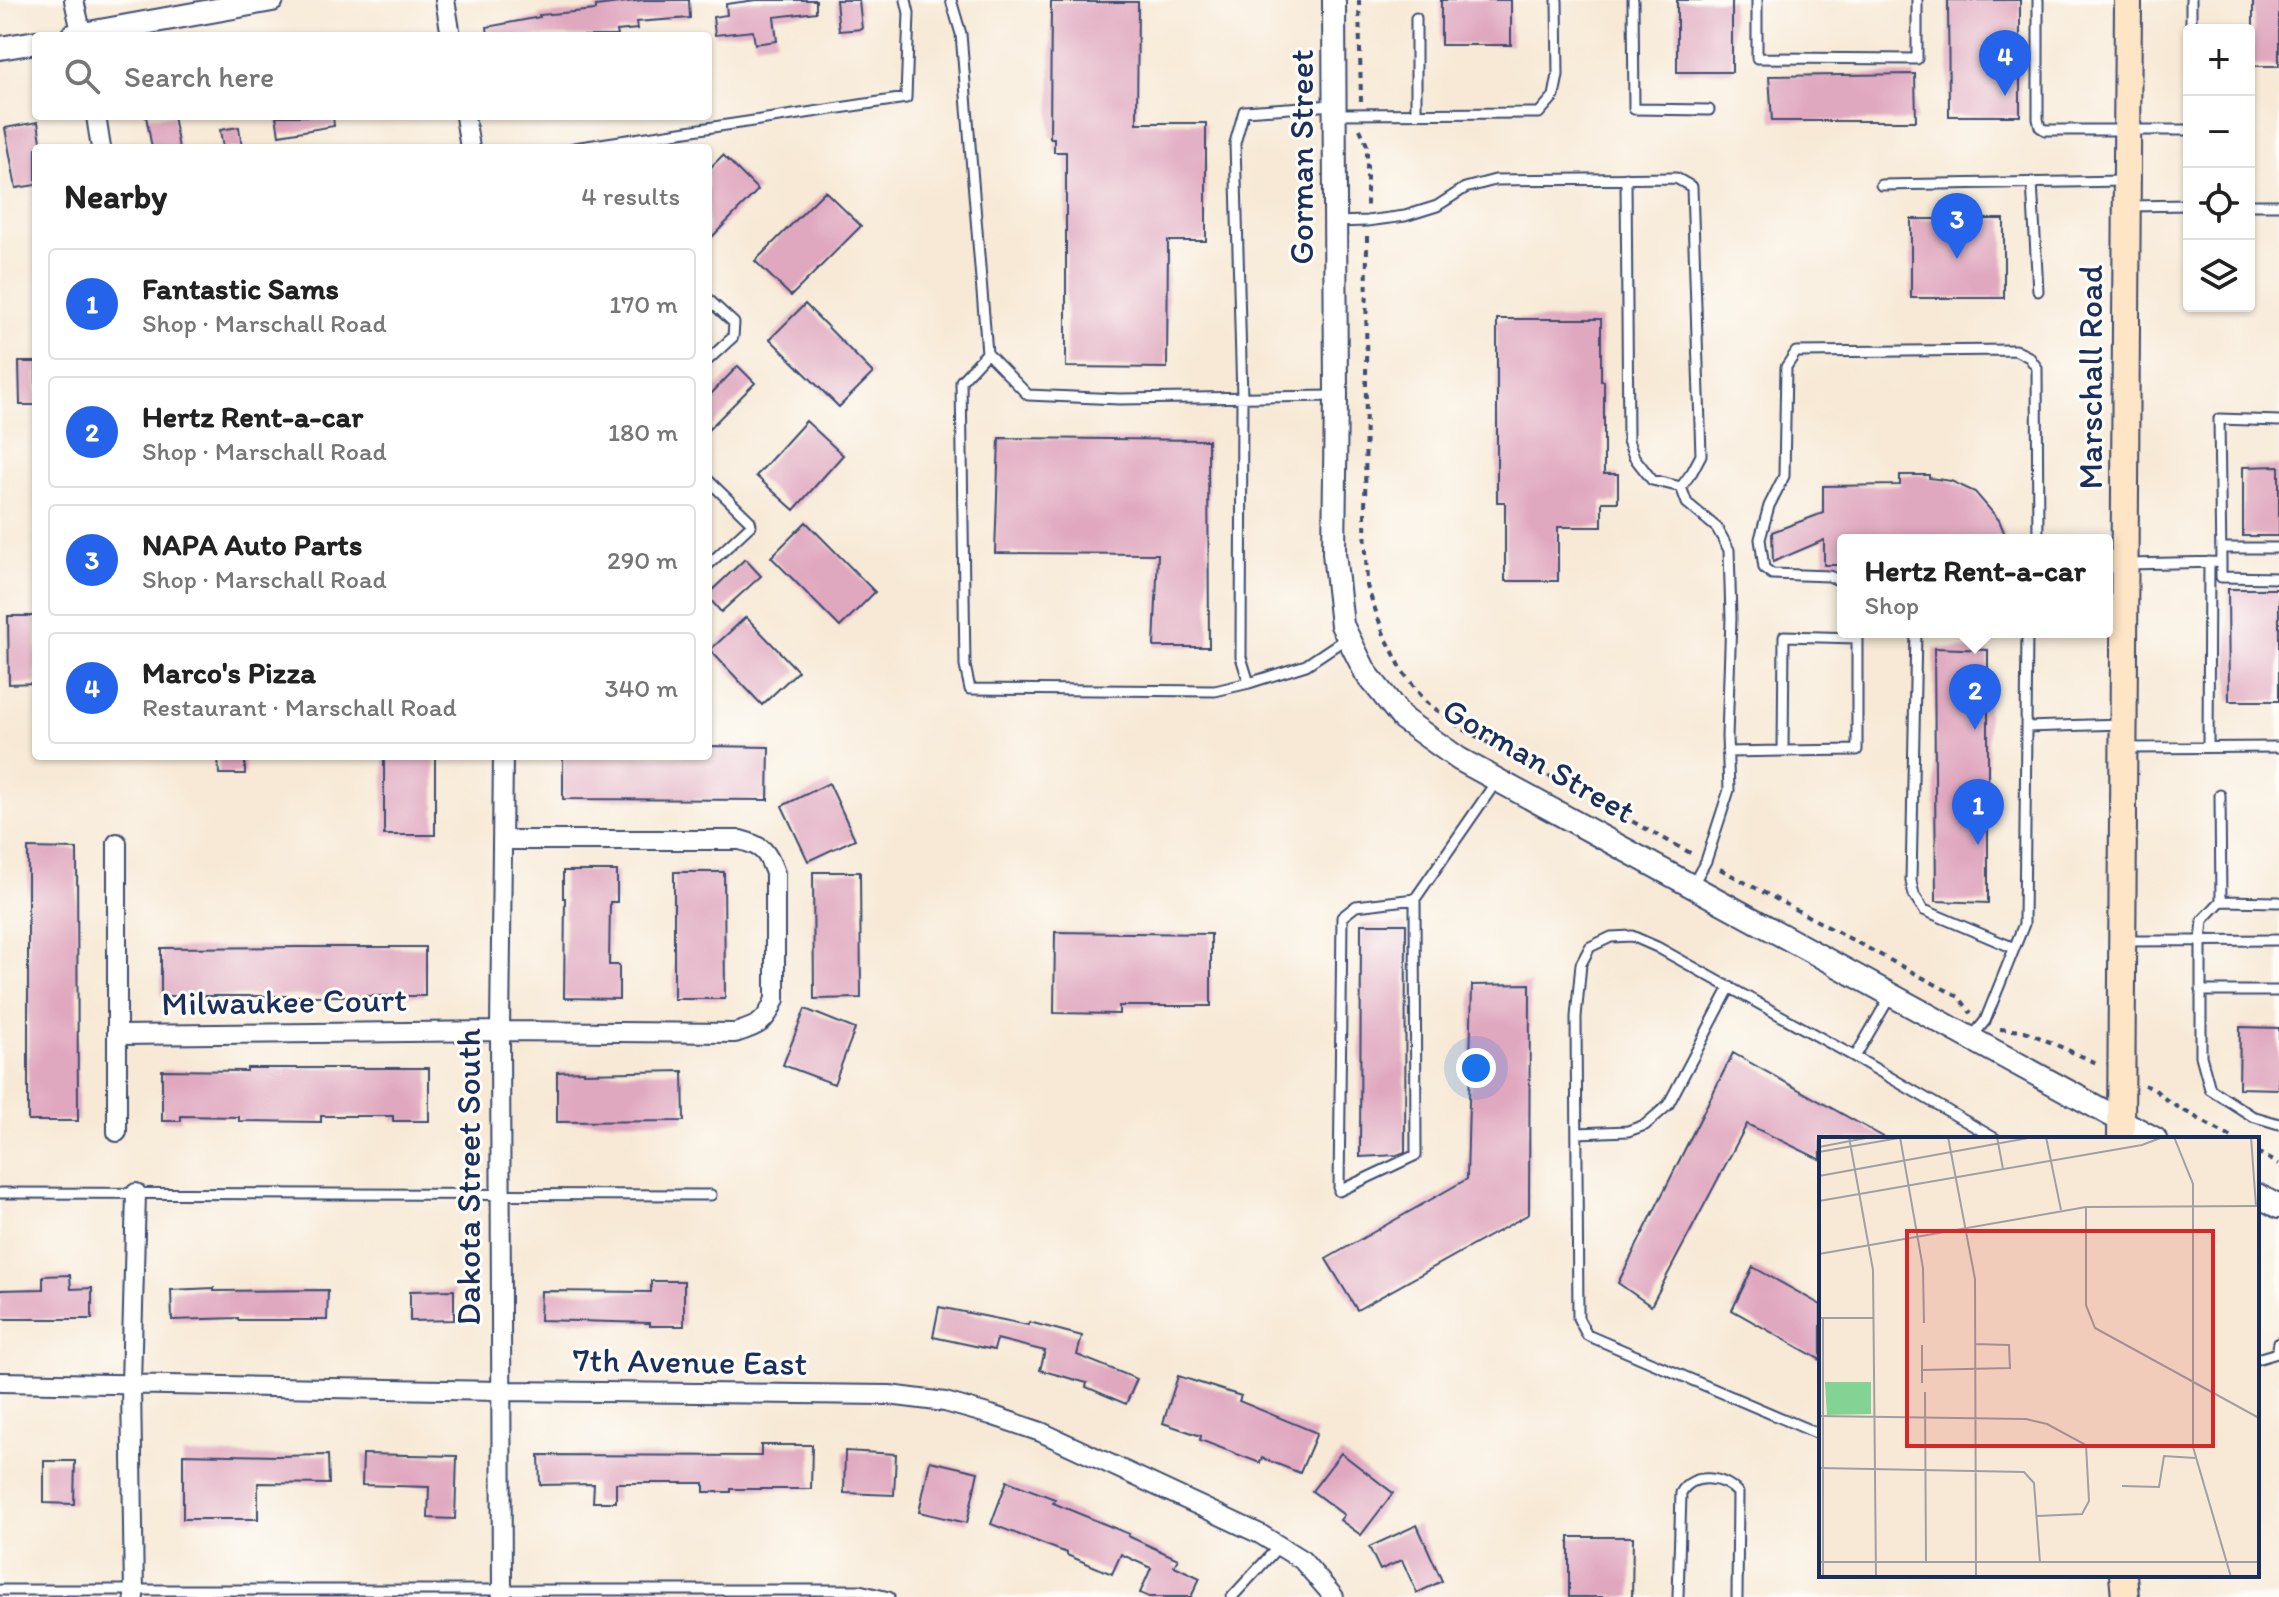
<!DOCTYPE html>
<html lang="en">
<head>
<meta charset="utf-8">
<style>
	body { margin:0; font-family:Itim,sans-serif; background:#f6f6f6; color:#222 }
	.controls { position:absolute; right:24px; top:24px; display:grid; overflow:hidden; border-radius:8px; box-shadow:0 2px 6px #0004 }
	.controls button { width:72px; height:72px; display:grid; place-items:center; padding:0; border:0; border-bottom:2px solid #e0e0e0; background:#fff; color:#222; font:40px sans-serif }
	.you { position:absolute; left:1476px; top:1068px; width:28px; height:28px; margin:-20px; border:6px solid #fff; border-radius:50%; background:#1a73e8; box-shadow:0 0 0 12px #1a73e833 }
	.badge { display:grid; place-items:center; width:52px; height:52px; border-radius:50%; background:#2563eb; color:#fff; font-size:26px; font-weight:700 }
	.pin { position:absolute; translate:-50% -66px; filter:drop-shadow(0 2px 4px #0008) }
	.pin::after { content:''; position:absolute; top:42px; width:28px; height:24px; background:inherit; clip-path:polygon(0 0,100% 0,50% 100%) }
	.popup { position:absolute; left:1837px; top:534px; width:276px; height:104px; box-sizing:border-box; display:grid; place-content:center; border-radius:8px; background:#fff; filter:drop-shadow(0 2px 6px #0005); font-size:26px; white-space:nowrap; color:#767676 }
	.popup b { font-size:30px; color:#222 }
	.popup::after { content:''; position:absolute; left:50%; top:100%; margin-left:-16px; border:16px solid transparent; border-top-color:#fff }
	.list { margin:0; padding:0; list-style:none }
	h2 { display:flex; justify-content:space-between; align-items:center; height:104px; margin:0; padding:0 32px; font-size:34px }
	h2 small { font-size:26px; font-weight:400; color:#767676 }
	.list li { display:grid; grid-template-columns:52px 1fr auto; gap:24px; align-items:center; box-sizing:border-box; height:112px; margin:0 16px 16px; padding:0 16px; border:2px solid #e0e0e0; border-radius:8px }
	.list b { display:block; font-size:30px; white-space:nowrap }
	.list p { margin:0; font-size:26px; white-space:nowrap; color:#767676 }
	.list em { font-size:26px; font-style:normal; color:#767676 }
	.icon { flex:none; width:44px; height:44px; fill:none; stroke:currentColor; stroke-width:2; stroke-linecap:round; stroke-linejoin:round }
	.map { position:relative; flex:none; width:2279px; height:1597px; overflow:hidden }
	.search { position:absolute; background:#fff; box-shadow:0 2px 6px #0004; left:32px; top:32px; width:680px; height:88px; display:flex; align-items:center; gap:20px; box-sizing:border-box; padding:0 28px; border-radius:8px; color:#767676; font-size:30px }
	.panel { position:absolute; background:#fff; box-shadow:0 2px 6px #0004; left:32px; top:144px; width:680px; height:616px; border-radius:8px }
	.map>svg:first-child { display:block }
</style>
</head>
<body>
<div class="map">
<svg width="2279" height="1597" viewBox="0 0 2279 1597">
	<rect width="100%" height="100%" fill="#fdfcf7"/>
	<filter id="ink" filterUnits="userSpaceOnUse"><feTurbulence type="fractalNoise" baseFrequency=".0125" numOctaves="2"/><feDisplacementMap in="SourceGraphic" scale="16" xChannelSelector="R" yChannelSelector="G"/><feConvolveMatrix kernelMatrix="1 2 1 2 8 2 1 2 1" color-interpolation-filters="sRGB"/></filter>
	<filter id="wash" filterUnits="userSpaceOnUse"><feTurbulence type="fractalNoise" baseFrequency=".006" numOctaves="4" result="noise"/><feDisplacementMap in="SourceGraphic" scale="32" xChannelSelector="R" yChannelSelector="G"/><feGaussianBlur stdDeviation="1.8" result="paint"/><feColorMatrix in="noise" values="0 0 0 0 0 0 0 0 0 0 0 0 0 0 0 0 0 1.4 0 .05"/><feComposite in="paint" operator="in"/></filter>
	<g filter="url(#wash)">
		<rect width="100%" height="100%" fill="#f7e9d5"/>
		<g id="blocks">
			<path fill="#e0a8bf" d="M643,0H689L690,18L636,22L637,29L617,31L618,36H488L487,27L540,17L539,15L596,10V6Z
				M756,0H816V12L774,17L777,41L755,44L753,31L715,35L713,17L727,15L726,4Z
				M836,0H859L862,29L839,31Z
				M1441,0H1511V45H1441Z
				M1677,0H1732V72H1677Z
				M1948,0H2020V116H1949Z
				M2253,0H2279V66H2253Z
				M1051,2H1138L1137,123H1206V241H1168L1167,368L1066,367V152H1054V138H1050Z
				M1915,74L1916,121H1772L1769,76Z
				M146,116H173L179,148H152Z
				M276,116H333L334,126L279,135Z
				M38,122L42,148H36V185L16,188L5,128Z
				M239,127L242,148H223L220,130Z
				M723,155L758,190L708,241V170Z
				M825,191L861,226L791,296L755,261Z
				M1911,219H2004V298H1911Z
				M805,304L873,373L839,407L770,339Z
				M1497,319H1601V381H1604V474H1618V502H1602V527H1558V581H1505V502H1497Z
				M19,362H36V405H20Z
				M738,366L755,383L708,430V397Z
				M806,421L843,455L794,510L756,476Z
				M999,438L1208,440L1209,647H1154L1158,554L995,553Z
				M2279,466V536H2243V467Z
				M1900,475H1929V478L1951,481L1975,492L1999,520L2006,537H1989V540H1843V565H1824V540L1773,562L1772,532L1823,513V486L1900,485Z
				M806,522L875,592L840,627L771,557Z
				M745,559L761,576L721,612L708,597V594Z
				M2228,589H2279V701H2229Z
				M8,616H36V683L9,684Z
				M746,617L798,671L762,705L710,650Z
				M1934,648L1988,650V903L1936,901Z
				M708,746L769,747L768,800L563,799V756H708Z
				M218,756H245V774H219Z
				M384,756H435V835H384Z
				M829,783L855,839L808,861L782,806Z
				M28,848L77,849L78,1121H28Z
				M563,871H617V902H610L609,965H619V999L564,998L565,898H563Z
				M674,872H724L725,999H674Z
				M813,872H860L861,998L814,999Z
				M1361,924H1406L1405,1152L1397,1155L1360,1157Z
				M1055,932L1211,934V1006H1119V1014L1054,1013Z
				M298,947H425V996H161V948Z
				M1530,984L1529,1214L1357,1310L1326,1259L1467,1179L1472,985Z
				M805,1009L855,1029L834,1084L783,1065Z
				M2240,1027L2279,1028V1089L2239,1088Z
				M1733,1053L1887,1139H1821V1160L1747,1124L1651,1306L1618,1283Z
				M247,1068H429V1121H393V1116H321V1122L239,1121V1117L181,1116V1121H162V1070L247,1071Z
				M584,1071V1073L683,1071L684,1121L557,1122V1072Z
				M1753,1267L1821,1305V1360L1732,1310Z
				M70,1275L71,1289L92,1288V1319H0V1290L43,1289V1276Z
				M651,1281H684V1326H650V1323L540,1320L541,1291L651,1292Z
				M214,1288V1291L328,1290L327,1320H238V1318L172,1320L171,1290Z
				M454,1290V1320L410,1321V1291Z
				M939,1307L1028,1325L1029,1322L1082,1336L1077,1355L1137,1379L1126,1404L1086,1387L1087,1383L1040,1370L1045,1351L997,1339L994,1350L933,1337Z
				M1178,1376L1241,1396L1239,1401L1317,1433L1300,1473L1262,1458L1260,1463L1200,1440L1201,1436L1163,1423Z
				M761,1445H812L811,1489H731V1492H704V1483H616V1502H593L594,1484L540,1485L539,1455L761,1456Z
				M845,1451L896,1454L894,1495L844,1493Z
				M1341,1453L1393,1493L1361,1535L1340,1520L1344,1515L1312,1491Z
				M183,1454L277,1456L328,1455L329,1484L258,1483V1519H183Z
				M363,1454L457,1456L455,1519L428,1518L429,1487L362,1485Z
				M44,1461H75L74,1504L44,1503Z
				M930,1461L978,1472L967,1523L919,1512Z
				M1007,1481L1055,1499L1053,1503L1129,1534L1128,1536L1178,1559L1174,1566L1200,1578L1191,1597H1149L1140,1593L1151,1568L1121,1554L1112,1574L1067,1555V1553L991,1524Z
				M1417,1525L1442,1581L1417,1593L1402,1560L1380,1570L1369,1547Z
				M1569,1537H1633L1632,1597H1569Z"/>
		</g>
	</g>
	<g filter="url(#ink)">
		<use href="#blocks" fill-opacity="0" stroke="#3c4b70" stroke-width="2"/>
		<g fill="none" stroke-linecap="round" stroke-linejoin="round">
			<g stroke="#3c4b70" stroke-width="13">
				<path id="service" d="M951,0L961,34L987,353L1028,395L1119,399L1334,396
					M1633,0L1634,109L1709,110
					M1757,0V58L1917,59V0
					M2038,0V119L2040,127L2045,130H2189
					M2191,0V30
					M1334,105L1244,111L1235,143L1242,397L1241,657L1249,683L1306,665L1348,637
					M1416,113V18
					M1334,114L1539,113L1554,96L1558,75L1557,0
					M574,148L906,98L909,13L906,0
					M1626,178L1628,441L1634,457L1652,480L1681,487
					M2032,182L2038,291
					M1881,185L2124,181
					M2249,205H2279
					M2130,206L2189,205
					M1335,222L1367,221L1405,216L1437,206L1465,188L1495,180L1676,178L1692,187L1701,455L1692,472L1681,487L1687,503L1717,528L1729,550L1731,618L1727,737L1729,790L1706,861L1693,884
					M708,299L734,323L733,337L708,360
					M987,353L961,381L965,666L970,689L1215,691L1249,683
					M708,480L750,521L751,525L708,565
					M2221,548H2279
					M2221,562V577L2279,578
					M2127,564L2221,562L2219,419L2279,421
					M1843,582L1829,576L1772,574L1764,568L1760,539L1769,506L1784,476L1786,367L1796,352L2015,350L2029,357L2037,368L2038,540
					M1916,632L1911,881L1914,895L1924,910L2014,948
					M2026,727L2122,724
					M2208,747L2209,562
					M2127,748L2279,747
					M1727,752L1783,751L1784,636L1857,638V750L1783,751
					M2220,795L2221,901L2279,902
					M1415,899L1416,1155L1339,1191L1342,917L1356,906L1415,899L1498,779
					M2221,901L2203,920L2201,941V1056L2210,1089L2252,1116L2279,1124
					M2125,941L2279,940
					M2201,991H2279
					M1971,1038L1985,1021L2024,924L2027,632
					M1855,1057L1891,995
					M1577,1133L1628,1131L1645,1125L1668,1105L1730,987
					M0,1193L711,1195
					M2257,1359L2277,1353L2279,1343
					M1821,1435L1587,1335L1578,1318L1576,1017L1581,964L1590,947L1611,937L1632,936L1657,947L1855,1057L1996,1139
					M0,1590H860L889,1597
					M1232,1597L1279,1546
					M1678,1597L1681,1493C1692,1472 1724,1476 1738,1493L1737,1597"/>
			</g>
			<g stroke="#3c4b70" stroke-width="22">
				<path id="minor" d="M74,0L82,36
					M445,0L451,36
					M96,116L101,148
					M465,116L470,148
					M117,843V1132
					M117,1035L500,1031L735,1033C758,1026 766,1023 775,999V873C767,851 763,846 740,840H503
					M0,1382L500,1391L889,1395L945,1402L991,1415L1041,1432L1260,1534L1302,1560L1334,1597
					M134,1597L131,1384L136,1193
					M502,1597L500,1031L503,756"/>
			</g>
			<g stroke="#3c4b70" stroke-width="26">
				<path id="tertiary" d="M1334,0L1336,396L1334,553L1342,625L1366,673L1403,719L1459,759L2155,1139
					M72,36L272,0
					M0,48L36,42
					M2257,1195L2279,1207"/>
			</g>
			<g stroke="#3c4b70" stroke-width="30">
				<path id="secondary" d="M2121,1139L2128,0
					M2123,1575L2125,1597"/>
			</g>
			<path stroke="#3c4b70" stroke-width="4" stroke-dasharray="6 6" stroke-linecap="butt" d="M1359,0L1361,101
				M1360,129L1367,145V207
				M1367,236L1365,520L1367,586L1383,632L1403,672L1426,702L1461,728L1694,855
				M1720,869L1959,997L1971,1013
				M2000,1029L2025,1031L2099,1064
				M2144,1085L2154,1089L2169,1102L2234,1139
				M2257,1152L2279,1164"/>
			<use href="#service" stroke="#fff" stroke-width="9"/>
			<use href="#minor" stroke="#fff" stroke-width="18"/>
			<use href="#tertiary" stroke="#fff" stroke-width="22"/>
			<use href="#secondary" stroke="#fde5c5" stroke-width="26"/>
		</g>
	</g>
	<g text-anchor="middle" stroke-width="6" stroke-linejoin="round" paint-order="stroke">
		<g font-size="34" fill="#1b2f5e" stroke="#fdfcf7">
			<text transform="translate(1301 157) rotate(-90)" y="12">Gorman Street</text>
			<text transform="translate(2090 377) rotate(-90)" y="12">Marschall Road</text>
			<text transform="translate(1539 760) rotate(30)" y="12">Gorman Street</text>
			<text transform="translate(284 1001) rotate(-1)" y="12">Milwaukee Court</text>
			<text transform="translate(468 1177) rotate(-90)" y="12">Dakota Street South</text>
			<text transform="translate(690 1361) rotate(1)" y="12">7th Avenue East</text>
		</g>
	</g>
	<g transform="translate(1819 1137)">
		<rect width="440" height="440" fill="#f7e9d5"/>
		<path d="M6,245H52V277L8,278Z" fill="#83d394"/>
		<path fill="none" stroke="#9f9fa5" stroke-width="2" d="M30,0L54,133L57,440M81,0L104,131L105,186M129,0L156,142L157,440M178,0L184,32M227,0L242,73M355,0L374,47V310L412,440M432,0L437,69M0,10L52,0M0,15L80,1M0,39L215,0M0,64L323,8L344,0M267,70V168L276,191L440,281M0,117L267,70L440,69M0,181H55M4,181V440M103,208V246M103,233L191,231L190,208L156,207M106,255L107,424M0,279L207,282L228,287L267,308L270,364L263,377L218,379M0,331L205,335L215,346L221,426M303,349L340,350L345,319L376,321M0,425H440"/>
		<path fill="#d62828" fill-opacity="0.15" stroke="#d62828" stroke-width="4" d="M88,94H394V309H88Z"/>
		<rect width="440" height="440" fill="none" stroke="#1b2f5e" stroke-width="4"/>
	</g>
</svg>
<div class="controls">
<button>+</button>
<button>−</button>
<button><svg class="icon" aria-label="locate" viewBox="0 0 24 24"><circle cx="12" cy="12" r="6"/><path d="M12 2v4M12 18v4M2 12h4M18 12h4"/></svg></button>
<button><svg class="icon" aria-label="layers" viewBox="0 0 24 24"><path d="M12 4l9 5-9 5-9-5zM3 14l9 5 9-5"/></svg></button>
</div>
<div class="you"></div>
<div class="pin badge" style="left:1978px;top:845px">1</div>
<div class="pin badge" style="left:1975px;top:730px">2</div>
<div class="popup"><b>Hertz Rent-a-car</b>Shop</div>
<div class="pin badge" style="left:1957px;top:259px">3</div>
<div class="pin badge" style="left:2005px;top:96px">4</div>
<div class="search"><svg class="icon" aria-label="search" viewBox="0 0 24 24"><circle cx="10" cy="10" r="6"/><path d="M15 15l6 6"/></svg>Search here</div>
<section class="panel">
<h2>Nearby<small>4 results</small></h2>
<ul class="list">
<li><span class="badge">1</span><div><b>Fantastic Sams</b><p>Shop · Marschall Road</p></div><em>170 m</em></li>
<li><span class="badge">2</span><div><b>Hertz Rent-a-car</b><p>Shop · Marschall Road</p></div><em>180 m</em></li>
<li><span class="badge">3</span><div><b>NAPA Auto Parts</b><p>Shop · Marschall Road</p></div><em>290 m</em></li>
<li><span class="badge">4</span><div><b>Marco's Pizza</b><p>Restaurant · Marschall Road</p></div><em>340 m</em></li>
</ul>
</section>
</div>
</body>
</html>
